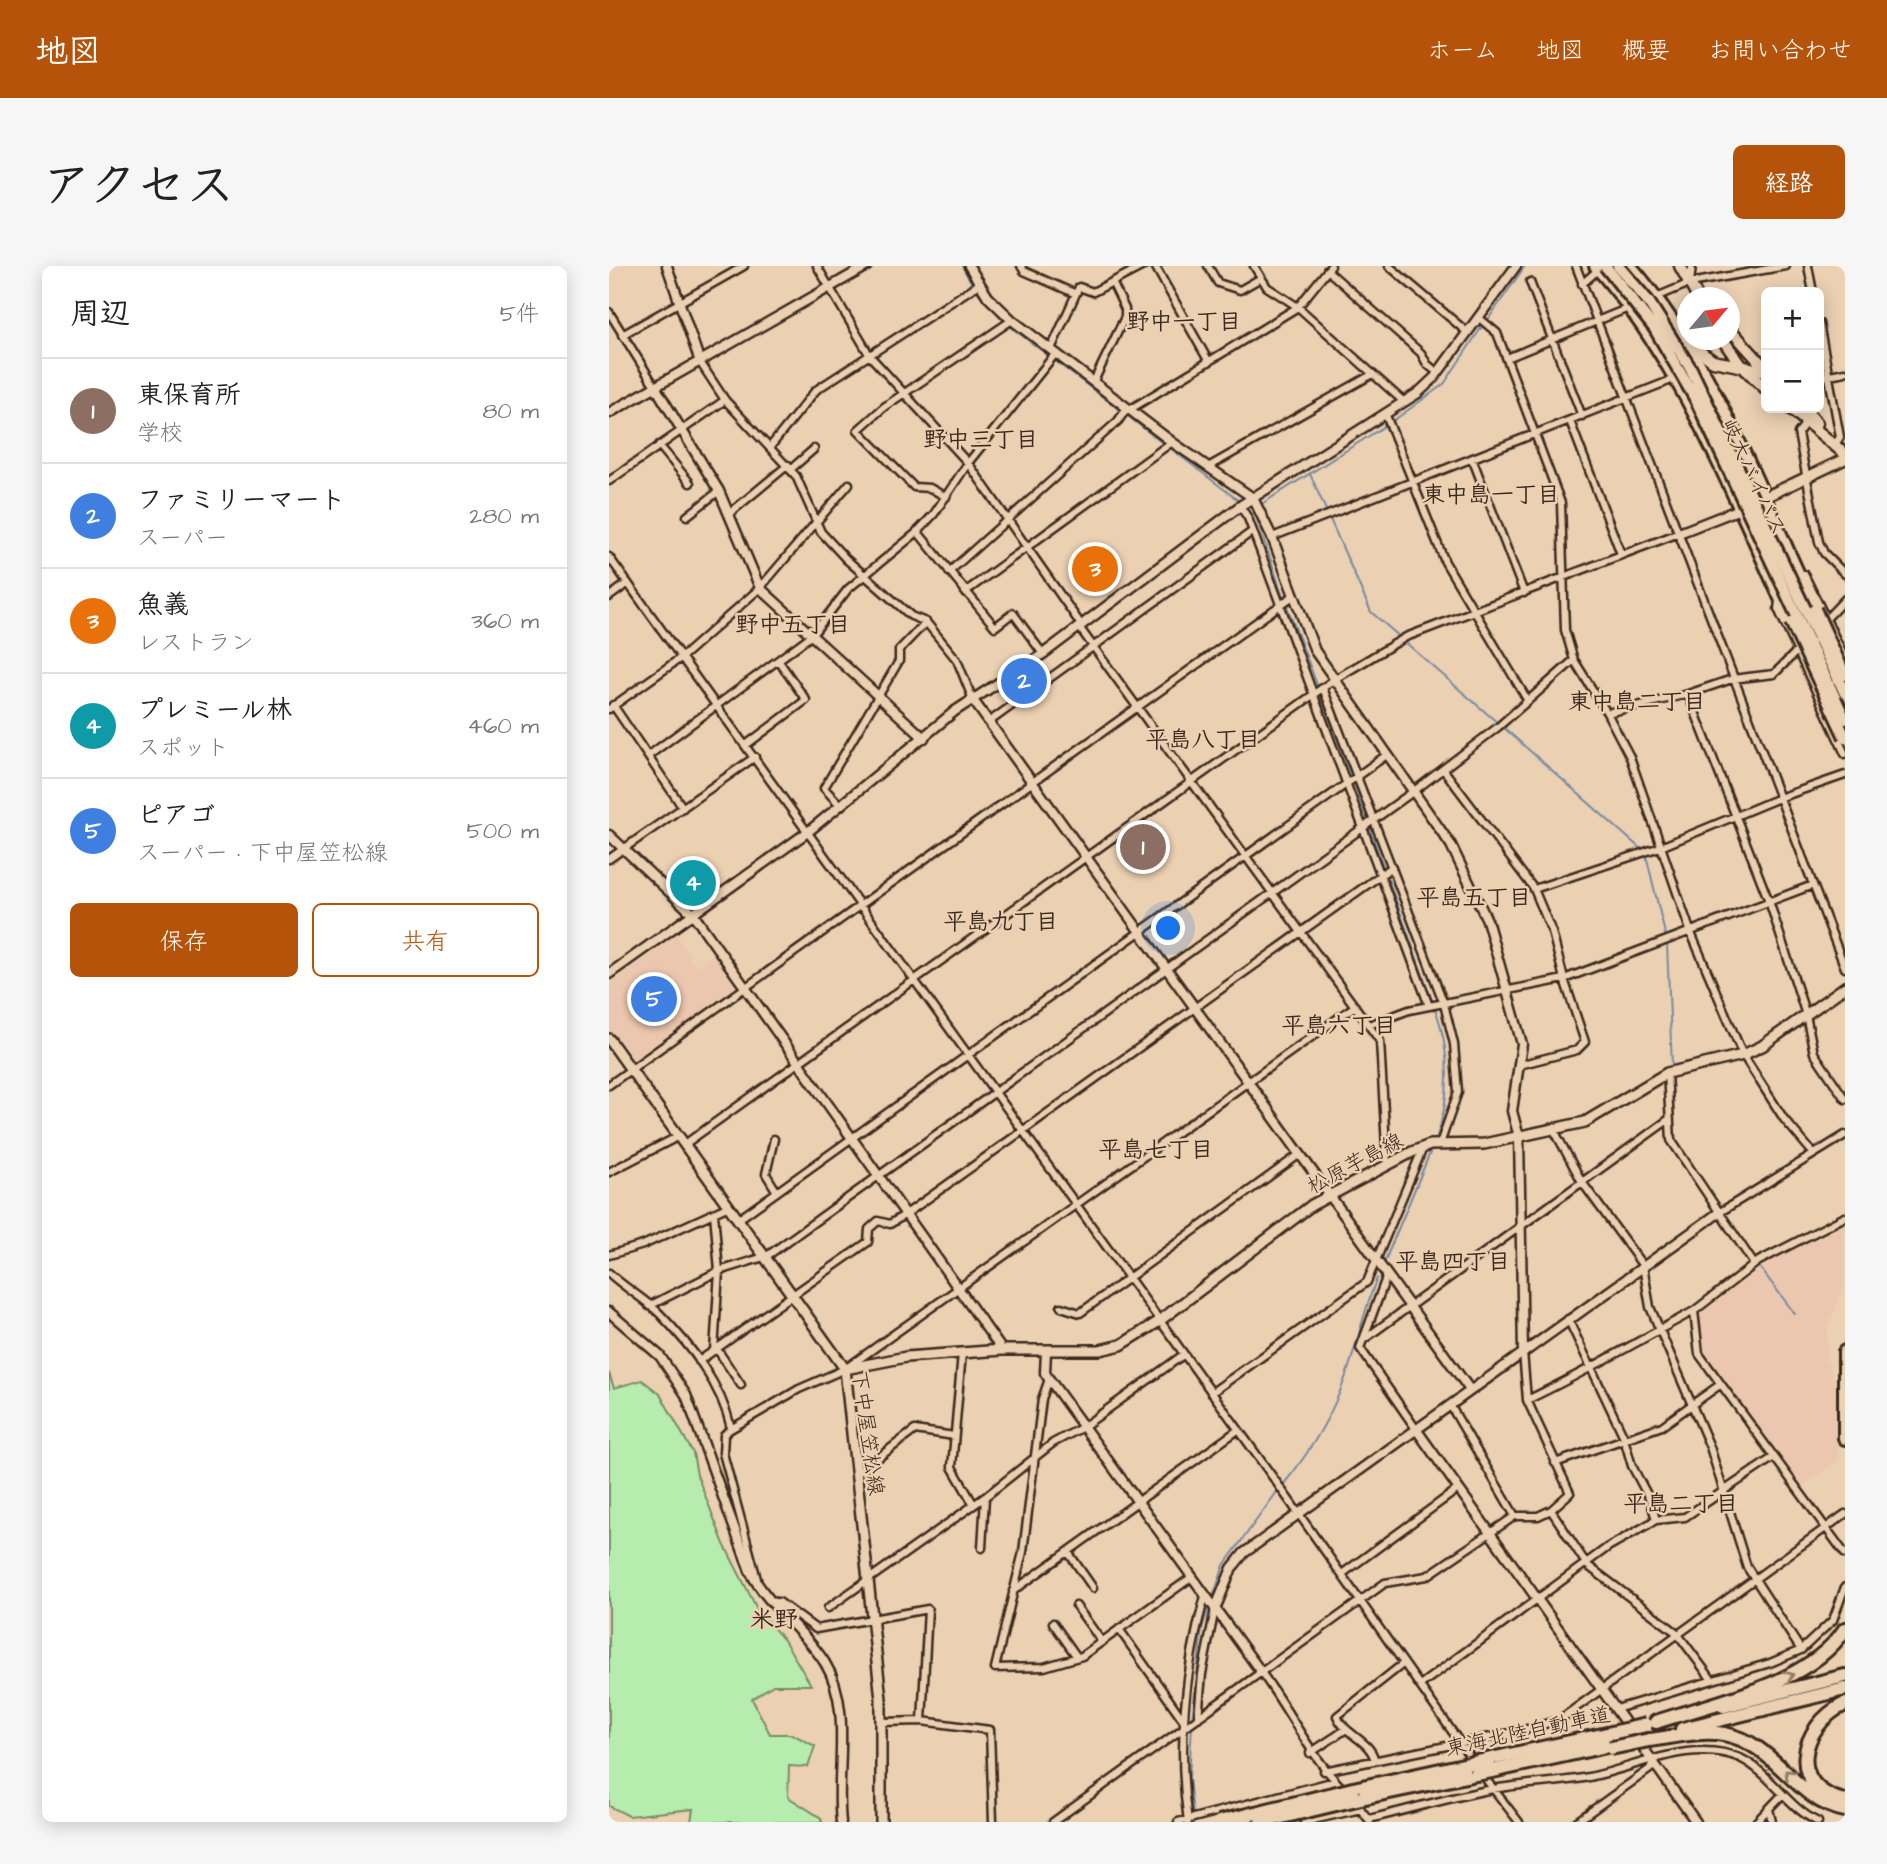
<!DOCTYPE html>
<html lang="ja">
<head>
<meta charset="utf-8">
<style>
	body { margin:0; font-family:"Architects Daughter","Klee One",sans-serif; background:#f6f6f6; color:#222 }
	.controls { position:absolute; right:21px; top:21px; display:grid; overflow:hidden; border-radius:10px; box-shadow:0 4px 18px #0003 }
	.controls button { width:63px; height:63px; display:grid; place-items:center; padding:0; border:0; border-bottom:2px solid #e0e0e0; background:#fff; color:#222; font:35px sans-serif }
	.compass { position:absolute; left:1068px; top:21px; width:63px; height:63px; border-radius:50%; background:#fff; box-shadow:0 4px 18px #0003; rotate:61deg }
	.you { position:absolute; left:560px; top:663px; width:24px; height:24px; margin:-18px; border:5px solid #fff; border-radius:50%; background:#1a73e8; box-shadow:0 0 0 10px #1a73e833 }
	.badge { display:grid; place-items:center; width:46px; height:46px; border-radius:50%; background:#b45309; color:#fff; font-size:23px; font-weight:700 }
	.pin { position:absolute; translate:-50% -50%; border:4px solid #fff; box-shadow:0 2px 7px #0006 }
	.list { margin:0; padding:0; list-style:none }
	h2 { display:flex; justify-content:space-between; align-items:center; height:91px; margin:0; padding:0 28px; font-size:30px }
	h2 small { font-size:23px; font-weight:400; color:#767676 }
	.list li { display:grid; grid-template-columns:46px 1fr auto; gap:21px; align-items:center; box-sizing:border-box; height:105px; padding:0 28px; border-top:2px solid #e0e0e0 }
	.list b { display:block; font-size:26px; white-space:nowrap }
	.list p { margin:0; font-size:23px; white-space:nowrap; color:#767676 }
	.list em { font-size:23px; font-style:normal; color:#767676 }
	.actions { display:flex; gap:14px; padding:21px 28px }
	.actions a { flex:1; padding:16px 0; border:2px solid #b45309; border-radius:10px; text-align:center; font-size:24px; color:#b45309 }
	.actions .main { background:#b45309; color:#fff }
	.map { position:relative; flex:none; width:1236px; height:1556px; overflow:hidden; border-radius:10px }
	header { display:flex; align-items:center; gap:42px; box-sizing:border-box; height:98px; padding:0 35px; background:#b45309; color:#fff }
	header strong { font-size:33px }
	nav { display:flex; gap:38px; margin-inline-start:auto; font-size:24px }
	.intro { display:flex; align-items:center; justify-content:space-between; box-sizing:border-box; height:168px; padding:0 42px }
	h1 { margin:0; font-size:49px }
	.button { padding:18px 32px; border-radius:10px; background:#b45309; color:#fff; font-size:24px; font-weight:700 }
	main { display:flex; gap:42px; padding:0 42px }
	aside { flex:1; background:#fff; border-radius:10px; box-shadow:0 4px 18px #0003 }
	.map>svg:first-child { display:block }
</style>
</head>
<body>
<header>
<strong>地図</strong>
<nav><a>ホーム</a><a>地図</a><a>概要</a><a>お問い合わせ</a></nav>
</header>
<div class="intro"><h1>アクセス</h1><a class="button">経路</a></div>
<main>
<aside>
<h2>周辺<small>5件</small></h2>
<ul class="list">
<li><span class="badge" style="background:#8d6e63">1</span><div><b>東保育所</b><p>学校</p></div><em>80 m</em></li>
<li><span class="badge" style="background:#3f7fe0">2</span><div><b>ファミリーマート</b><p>スーパー</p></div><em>280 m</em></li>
<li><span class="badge" style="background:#e8710a">3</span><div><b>魚義</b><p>レストラン</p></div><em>360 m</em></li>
<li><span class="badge" style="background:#0f9aa8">4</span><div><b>プレミール林</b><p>スポット</p></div><em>460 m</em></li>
<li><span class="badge" style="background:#3f7fe0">5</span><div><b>ピアゴ</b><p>スーパー · 下中屋笠松線</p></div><em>500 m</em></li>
</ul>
<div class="actions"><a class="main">保存</a><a>共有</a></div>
</aside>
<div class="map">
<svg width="1236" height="1556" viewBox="0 0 1236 1556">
	<rect width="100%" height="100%" fill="#ebd0b2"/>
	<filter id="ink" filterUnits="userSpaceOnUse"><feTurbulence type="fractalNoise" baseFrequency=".0143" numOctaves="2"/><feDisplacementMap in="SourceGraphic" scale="14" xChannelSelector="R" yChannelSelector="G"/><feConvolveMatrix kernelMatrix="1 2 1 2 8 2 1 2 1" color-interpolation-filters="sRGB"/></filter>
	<g filter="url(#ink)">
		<path fill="#ecc7af" d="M67,668L87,701L105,687L129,724L27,797L24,796L0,763V719Z
			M1236,959V1016L1219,1062L1218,1091L1225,1115L1230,1194L1193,1220L1095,1087L1090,1047L1158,997Z"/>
		<path fill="#b6edaf" stroke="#788c66" stroke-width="2" d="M0,1107L5,1122L33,1114L51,1128L84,1187L88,1209L115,1278L148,1343L175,1374L202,1419H164L143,1433L161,1468H183L206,1480L199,1501L180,1500L179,1531L212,1552L213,1556H82L84,1543L20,1550L0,1540Z"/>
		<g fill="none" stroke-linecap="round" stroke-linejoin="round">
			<path stroke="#778ba2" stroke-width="2" d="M353,0L363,18
				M366,23L395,55
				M878,55L916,0
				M399,59L512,145
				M516,148L556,179
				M784,155L835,118L874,59
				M561,182L629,234
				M701,208L762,346L792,372
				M651,239L779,158
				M641,242L645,245L675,333
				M677,338L709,421
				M796,376L890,458
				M711,426L759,556
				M894,461L1034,585
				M760,561L775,602
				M1037,589L1057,672
				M777,607L824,737
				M1058,678L1063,801
				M1063,810L1064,864
				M1065,870L1089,909
				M826,876C842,833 842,786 826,742
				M775,997L823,882
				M1149,999L1186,1048
				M674,1219C703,1184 726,1144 740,1101C750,1070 756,1042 768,1012
				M603,1334L615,1299L670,1223
				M583,1454L593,1362L601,1339
				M583,1459L580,1512L584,1548"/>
			<g stroke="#3b2a1e" stroke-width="11">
				<path id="minor" d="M208,0L261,90L359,197L473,360
					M412,0L415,5L465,27
					M546,0L600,96
					M599,0L609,17L631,24L652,12
					M645,0L658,21L689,41L795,136
					M780,0L858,66
					M967,0L1236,702
					M1199,0L1204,26
					M718,4L812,87L818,98L829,107
					M921,16L973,150
					M1081,17L1083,0
					M973,18L989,4
					M1045,32L1081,17L1177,0
					M0,46L47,122
					M869,51L888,67L952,237L956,364L965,394L998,447L1021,491L1082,667L1134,789L1175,853L1204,887
					M1210,57L1231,171L1227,177
					M13,69L135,0
					M442,83L470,21L484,26L534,0
					M898,92L1022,41
					M91,96L116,134L187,210L212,266L237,293L302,350L317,356L348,394L364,434
					M1210,111L1236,106
					M485,115L516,51V43L503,16
					M520,144L689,41L722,0
					M776,147L836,296L919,435
					M961,155L1012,288
					M1198,155L1189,167L1210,276L1215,287L1236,308
					M50,179L81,217
					M161,181L207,124L370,18
					M863,192L915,327
					M599,201L764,108
					M182,203L205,183
					M0,215L116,134
					M337,231L321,222L305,221L249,164L275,141L403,54
					M631,240L639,252L820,740
					M121,247L179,199
					M78,250L110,225
					M308,265L386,361L404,347L434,388
					M663,271L1065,113
					M0,291L668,1217L866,1498
					M340,306L509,155L518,142
					M1195,308L1236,392
					M356,326L563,176
					M0,331L19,317
					M1170,335L1169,343L1236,488
					M1216,354L1236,333
					M470,361L771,775L778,899
					M714,422L835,738L845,778L849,826L831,878
					M1079,428L1161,638L1197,749L1205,787L1236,833
					M4,439L74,542
					M0,443L73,391L151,322L240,218
					M998,447L1079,428L1123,413L1165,408L1191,382
					M380,456L644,265
					M137,479L197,434L169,394
					M39,490L203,369L239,323L306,268L325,248L359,197L447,87
					M834,503L925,623L943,666L955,713L976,776L968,784L910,799
					M232,540L215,522L290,395V384L317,356
					M0,593L146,491
					M925,623L1054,580L1170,532L1236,509
					M760,759L800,744L955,713L1204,619
					M1058,807L1062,874L1145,998
					M0,819L684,330
					M945,864L973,916L1034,1000L1041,1041L1101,1181L1138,1301L1192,1384
					M165,873L157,908L168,926
					M76,878L726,413L797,371L1070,267
					M0,906L70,870
					M1108,948L1236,869
					M1236,951L1150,995L1085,1045L1090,1088L1236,1288
					M130,953L779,488
					M0,989L34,979L120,940
					M0,1007C16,1022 36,1033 51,1048C82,1080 112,1118 122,1162
					M778,1009L751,1082L807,1163
					M40,1040L110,1005L158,990L805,525L889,461L965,394
					M452,1041L471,1047L691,888
					M959,1053L1014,1169L1023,1200L1042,1236L1047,1254
					M754,1074L1059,854
					M108,1083L132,1119
					M105,1085L110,1005L105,947
					M353,1087L343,1201L365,1239
					M90,1095L259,976L260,963L269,955L281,958L297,948L783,601
					M440,1113L433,1133L414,1286L386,1402L435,1401L473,1390L583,1311
					M602,1127L758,1016L814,882
					M918,1134C975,1107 1029,1075 1085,1045
					M841,1139L906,1250
					M946,1197L1053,1160L1112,1118
					M249,1207L306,1164L345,1170
					M942,1244L978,1299L1068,1367L1103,1414
					M373,1282L376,1231
					M459,1286L484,1322
					M733,1308L849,1223
					M148,1313L114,1187L115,1169L120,1164L190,1123L236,1103L746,740
					M404,1325L629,1164
					M163,1336H170L207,1363L319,1343L313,1455
					M467,1340L493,1376
					M219,1342L376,1231L444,1177L474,1161L574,1089
					M444,1357L468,1391
					M510,1363L575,1455
					M652,1406C682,1447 700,1489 736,1525
					M811,1419L999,1281L1047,1254L1076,1251L1165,1191
					M1007,1443L1161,1397L1192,1384L1224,1354L1236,1321
					M589,1452L593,1408L606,1343
					M273,1456L313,1455L381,1464L384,1556
					M701,1487L736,1464
					M766,1495C761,1473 736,1470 728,1450L795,1397
					M715,1505L911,1465L950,1454L1236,1248
					M872,1507L910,1556
					M743,1533L761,1555
					M1160,1543L1163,1556
					M760,1553C801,1543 843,1531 884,1523C916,1517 948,1517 980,1511C1026,1502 1084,1471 1131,1492C1162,1507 1178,1541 1209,1556
					M444,1556L776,1317L818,1310L906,1250H929L942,1244L961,1227L918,1134L914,1086
					M569,1556L726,1515
					M579,1556C568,1481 576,1402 596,1330
					M695,1556L752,1543
					M967,1556L1041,1503L1044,1495
					M1147,1556L1173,1529"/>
			</g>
			<g stroke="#3b2a1e" stroke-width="13">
				<path id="tertiary" d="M58,0L91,96
					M360,0L379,31L403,54L563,176L644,232L663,271L706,385L842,579L878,654L913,778L903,845L910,871L914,1086
					M47,122L110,225L151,322L315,472
					M0,147L258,0
					M1070,267L1136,241
					M364,434L861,1124
					M0,569L84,648L393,1084
					M0,708L200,565L346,445L434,388L631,240L809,127L825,112L907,0
					M0,1046L51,1090L77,1129L141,1305C159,1341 195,1363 216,1397C244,1442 226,1505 232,1556
					M437,1085L436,1107L440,1113L652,1406
					M807,1163L1087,1556
					M606,1343L623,1302L635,1287L1108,948"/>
			</g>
			<g stroke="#3b2a1e" stroke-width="14">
				<path id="secondary" d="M1154,232L1236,193
					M0,773L236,1103L272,1433V1556
					M236,1103L297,1091L393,1084H491L512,1079L549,1056L703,939L803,886L821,879L875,878L976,856L1058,807L1134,789L1153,780L1236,721"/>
			</g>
			<g stroke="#3b2a1e" stroke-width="15">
				<path id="primary" d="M1071,0L1089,32
					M1120,62L1157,103
					M1114,74L1132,99L1157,123
					M1082,79L1104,95L1157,105
					M1181,142L1236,188
					M1194,142L1208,157"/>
			</g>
			<g stroke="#3b2a1e" stroke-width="16">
				<path id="trunk" d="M986,0C1077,102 1124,233 1182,356
					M1022,0C1107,97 1151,228 1206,343"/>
			</g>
			<g stroke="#3b2a1e" stroke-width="18">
				<path id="motorway" d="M1236,1086V1172
					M1236,1438C1190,1460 1177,1522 1236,1535
					M1115,1440L1236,1410
					M1047,1456C1107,1436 1201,1418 1236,1363
					M1073,1463L1236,1423
					M1040,1474C1065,1471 1091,1464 1115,1468C1167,1477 1186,1535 1236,1544
					M882,1493L998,1468
					M888,1504L1002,1479
					M744,1523L859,1498
					M752,1532L867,1508"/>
			</g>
			<use href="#minor" stroke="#ebd0b2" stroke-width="6"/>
			<use href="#tertiary" stroke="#ebd0b2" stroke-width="8"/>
			<use href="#secondary" stroke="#ebd0b2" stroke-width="9"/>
			<use href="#primary" stroke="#ebd0b2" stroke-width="10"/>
			<use href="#trunk" stroke="#ebd0b2" stroke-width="10"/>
			<use href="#motorway" stroke="#ebd0b2" stroke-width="12"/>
			<g stroke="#3b2a1e" stroke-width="16" stroke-linecap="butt">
				<path id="trunk-bridge" d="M996,0L1046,63L1087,134L1236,453
					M1009,0L1039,35L1082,103L1236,427
					M1206,343L1236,409
					M1182,356L1236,471"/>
			</g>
			<g stroke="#3b2a1e" stroke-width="18" stroke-linecap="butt">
				<path id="motorway-bridge" d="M998,1468L1037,1459
					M1002,1482L1040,1474
					M859,1498L882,1493
					M867,1508L888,1504
					M610,1556L744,1523
					M652,1556L752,1532"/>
			</g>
			<use href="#trunk-bridge" stroke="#ebd0b2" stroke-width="10"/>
			<use href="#motorway-bridge" stroke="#ebd0b2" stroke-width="12"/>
		</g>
		<defs><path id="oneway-chevron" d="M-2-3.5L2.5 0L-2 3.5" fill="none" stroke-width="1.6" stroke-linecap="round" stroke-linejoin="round" transform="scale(1.75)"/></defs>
		<g stroke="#937d68">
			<use href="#oneway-chevron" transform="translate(1180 1410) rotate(-23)"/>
			<use href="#oneway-chevron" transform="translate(1180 1508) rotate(-135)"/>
		</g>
	</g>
	<g text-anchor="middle" stroke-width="5" stroke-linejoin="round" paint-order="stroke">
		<g font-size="21" fill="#3b2a1e" stroke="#ebd0b2">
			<text transform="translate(1145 211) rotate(65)" y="7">岐大バイパス</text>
			<text transform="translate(746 897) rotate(-28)" y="7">松原芋島線</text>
			<text transform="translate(259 1167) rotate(82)" y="7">下中屋笠松線</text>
			<text transform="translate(919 1465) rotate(-12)" y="7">東海北陸自動車道</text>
		</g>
		<g font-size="23" font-weight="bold" fill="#3b2a1e" stroke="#ebd0b2">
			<text x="575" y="63">野中一丁目</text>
			<text x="372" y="181">野中三丁目</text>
			<text x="882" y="236">東中島一丁目</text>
			<text x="184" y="366">野中五丁目</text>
			<text x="1028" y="443">東中島二丁目</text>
			<text x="594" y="481">平島八丁目</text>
			<text x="865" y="639">平島五丁目</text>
			<text x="392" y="663">平島九丁目</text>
			<text x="730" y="767">平島六丁目</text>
			<text x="547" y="891">平島七丁目</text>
			<text x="844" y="1003">平島四丁目</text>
			<text x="1072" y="1245">平島二丁目</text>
		</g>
		<g font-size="24" font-weight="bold" fill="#3b2a1e" stroke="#ebd0b2">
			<text x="165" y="1361">米野</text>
		</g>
	</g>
</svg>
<div class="controls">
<button>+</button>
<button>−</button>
</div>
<svg class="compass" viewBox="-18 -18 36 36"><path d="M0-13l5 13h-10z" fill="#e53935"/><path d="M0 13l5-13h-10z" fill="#767676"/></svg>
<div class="you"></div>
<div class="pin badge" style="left:534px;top:581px;background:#8d6e63">1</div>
<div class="pin badge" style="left:415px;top:415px;background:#3f7fe0">2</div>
<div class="pin badge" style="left:486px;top:303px;background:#e8710a">3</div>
<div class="pin badge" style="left:84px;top:617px;background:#0f9aa8">4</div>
<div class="pin badge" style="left:45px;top:733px;background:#3f7fe0">5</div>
</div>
</main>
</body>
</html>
